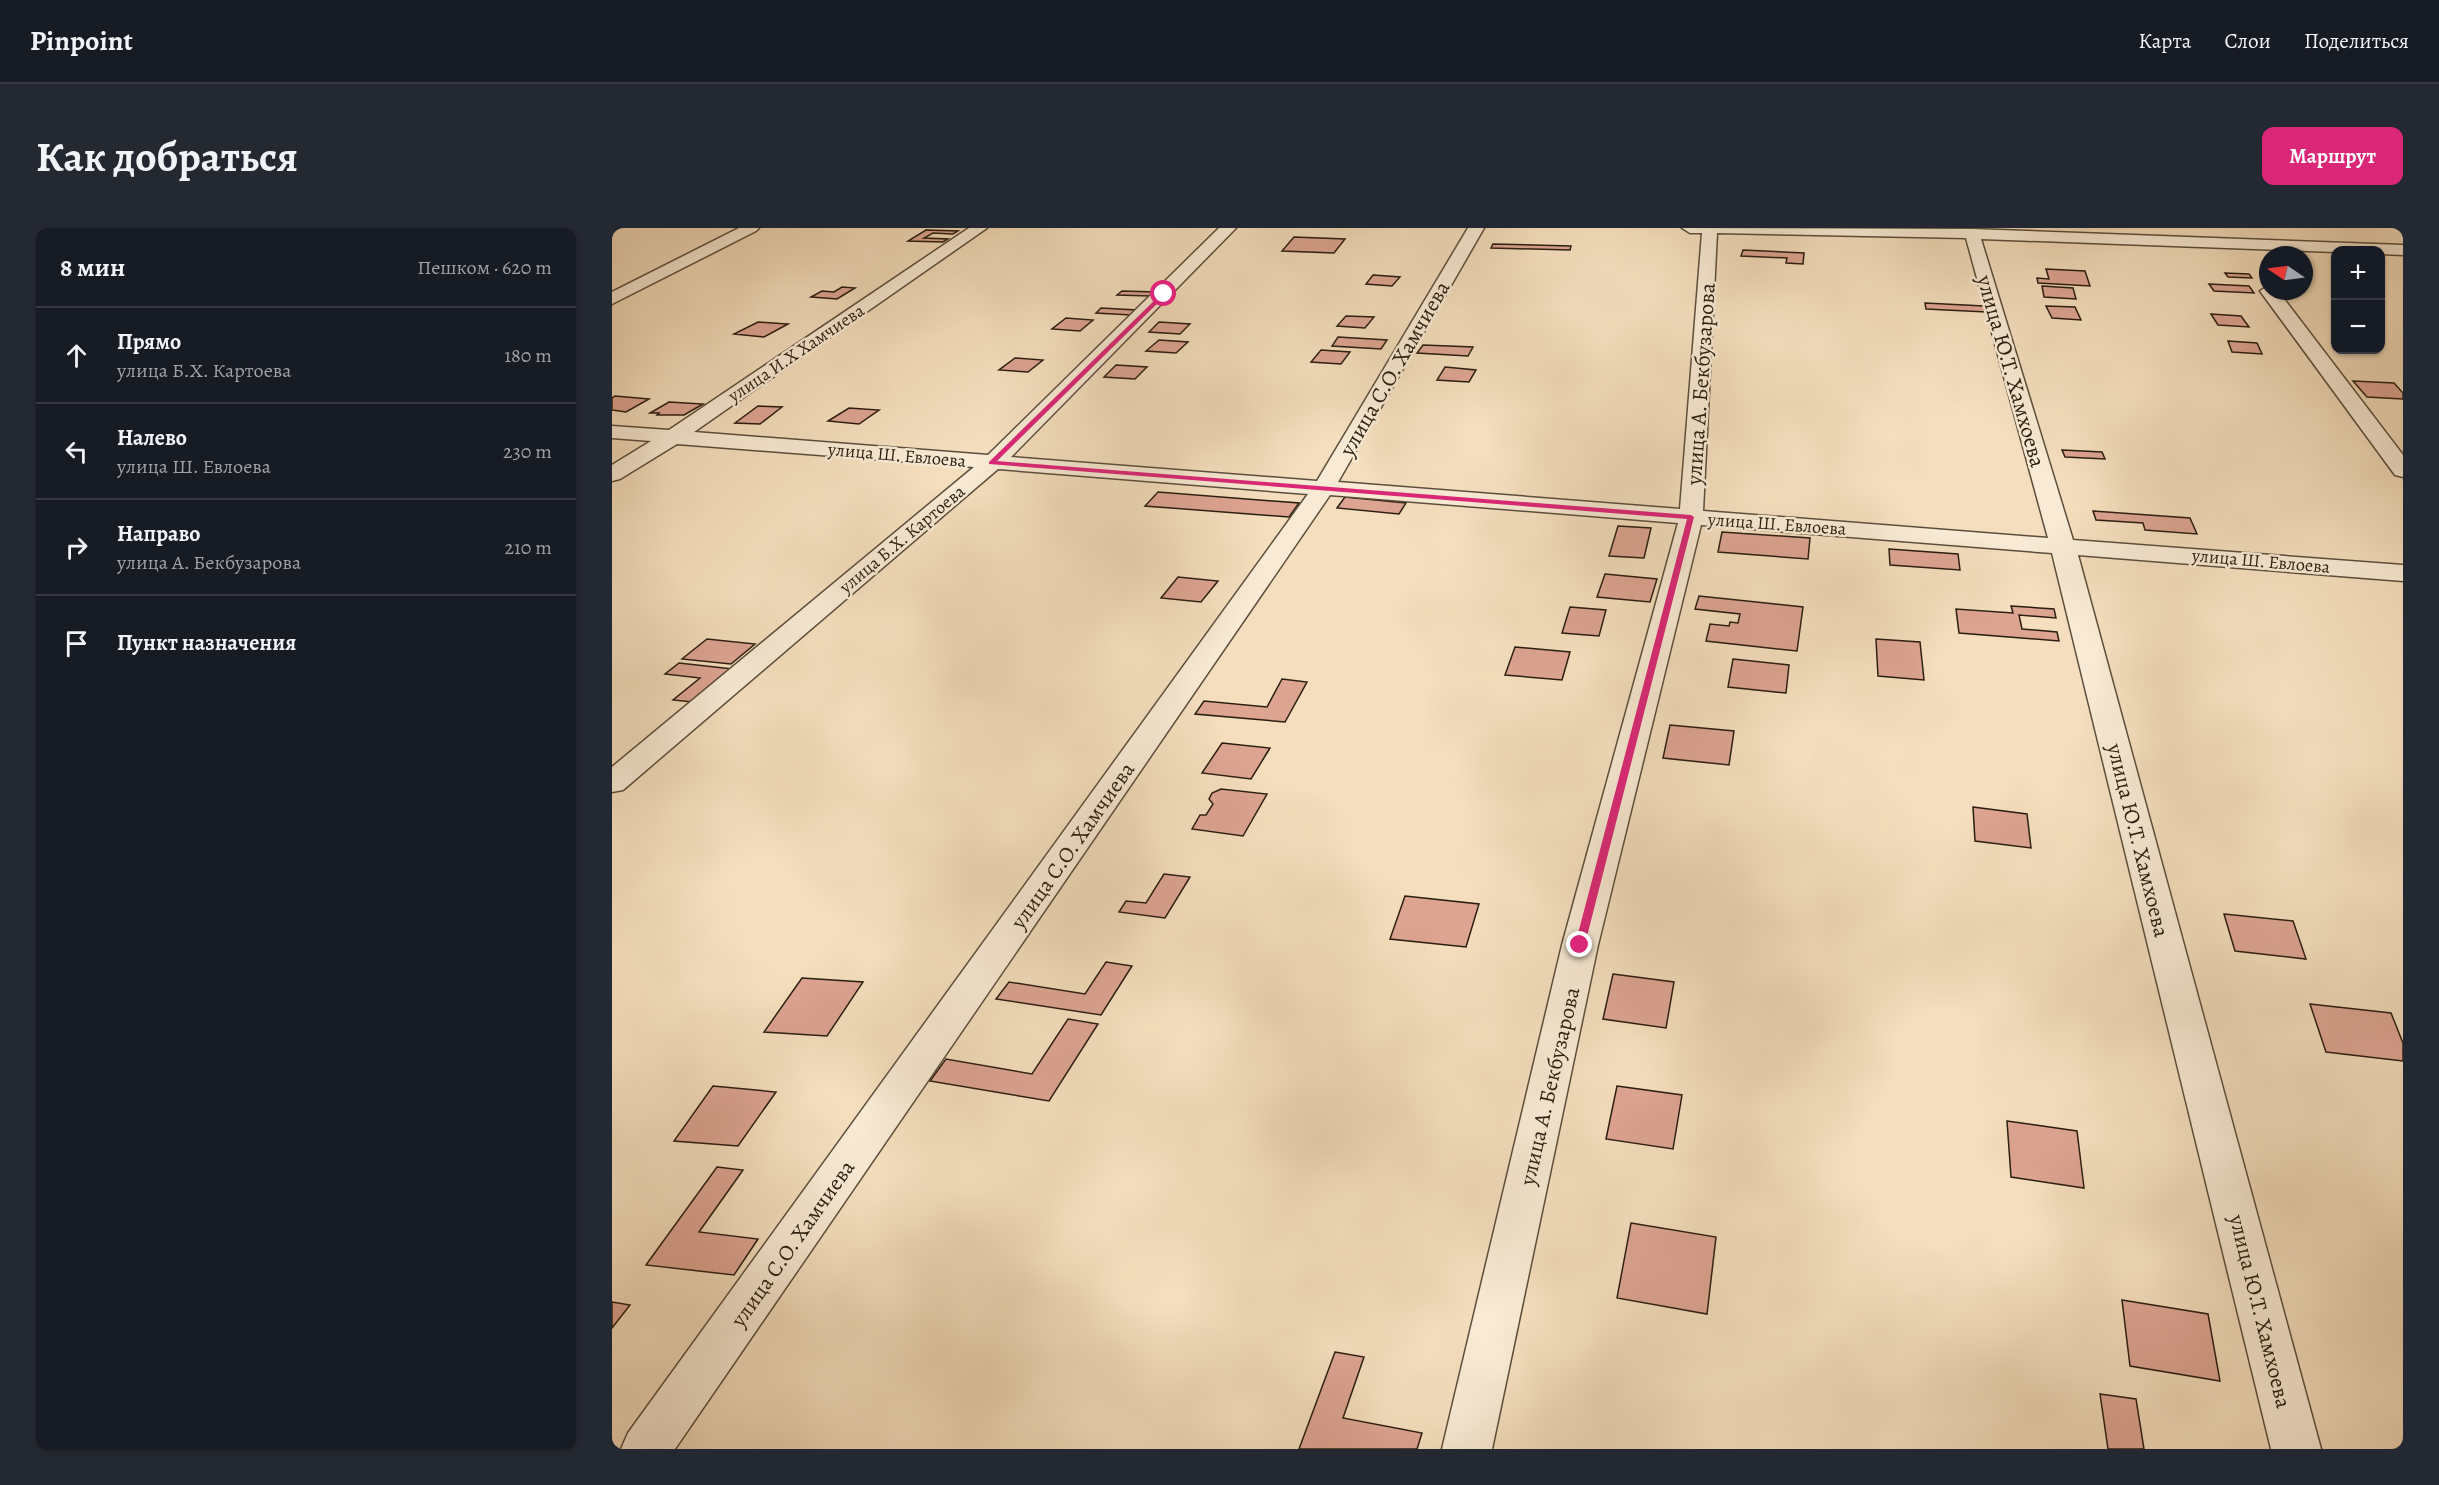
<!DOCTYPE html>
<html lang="ru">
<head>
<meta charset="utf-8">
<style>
	body { margin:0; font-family:Alegreya,serif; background:#242831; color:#f1f3f6 }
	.controls { position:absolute; right:18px; top:18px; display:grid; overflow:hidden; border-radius:12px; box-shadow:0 2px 4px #0004 }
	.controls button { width:54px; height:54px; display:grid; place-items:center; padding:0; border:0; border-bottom:2px solid #363941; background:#171b24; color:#f1f3f6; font:30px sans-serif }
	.compass { position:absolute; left:1647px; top:18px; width:54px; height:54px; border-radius:50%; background:#171b24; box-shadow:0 2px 4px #0004; rotate:283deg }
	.stop { position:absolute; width:18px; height:18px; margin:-14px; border:4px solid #db2777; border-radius:50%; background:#fff }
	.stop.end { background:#db2777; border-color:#fff; box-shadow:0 2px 6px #0008 }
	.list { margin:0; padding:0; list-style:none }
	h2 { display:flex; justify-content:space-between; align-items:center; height:78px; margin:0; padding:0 24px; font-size:26px }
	h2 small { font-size:20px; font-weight:400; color:#9ea1a6 }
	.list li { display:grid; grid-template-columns:39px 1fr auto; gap:18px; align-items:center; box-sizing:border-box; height:96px; padding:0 24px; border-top:2px solid #363941 }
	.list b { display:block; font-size:22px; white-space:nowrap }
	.list p { margin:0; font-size:20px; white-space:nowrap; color:#9ea1a6 }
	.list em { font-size:20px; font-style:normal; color:#9ea1a6 }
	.icon { flex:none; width:33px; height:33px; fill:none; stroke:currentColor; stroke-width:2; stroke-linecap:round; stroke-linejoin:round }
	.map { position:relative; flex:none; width:1791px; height:1221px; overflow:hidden; border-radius:12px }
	header { display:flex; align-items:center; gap:36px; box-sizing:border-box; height:84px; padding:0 30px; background:#171b24; border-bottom:2px solid #363941 }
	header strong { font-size:28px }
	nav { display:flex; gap:33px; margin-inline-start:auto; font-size:21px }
	.intro { display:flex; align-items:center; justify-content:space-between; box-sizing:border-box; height:144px; padding:0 36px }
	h1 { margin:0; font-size:42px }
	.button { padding:15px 27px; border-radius:12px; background:#db2777; color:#fff; font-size:21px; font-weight:700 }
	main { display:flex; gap:36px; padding:0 36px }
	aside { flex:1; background:#171b24; border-radius:12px; box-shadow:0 2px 4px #0004 }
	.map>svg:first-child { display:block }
</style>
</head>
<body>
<header>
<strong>Pinpoint</strong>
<nav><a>Карта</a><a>Слои</a><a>Поделиться</a></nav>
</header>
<div class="intro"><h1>Как добраться</h1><a class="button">Маршрут</a></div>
<main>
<aside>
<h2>8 мин<small>Пешком · 620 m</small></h2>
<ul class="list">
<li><svg class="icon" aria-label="ahead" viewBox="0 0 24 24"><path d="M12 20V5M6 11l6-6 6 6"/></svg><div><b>Прямо</b><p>улица Б.Х. Картоева</p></div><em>180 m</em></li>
<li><svg class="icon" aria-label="left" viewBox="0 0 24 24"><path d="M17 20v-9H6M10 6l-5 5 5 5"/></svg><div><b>Налево</b><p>улица Ш. Евлоева</p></div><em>230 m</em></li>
<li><svg class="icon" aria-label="right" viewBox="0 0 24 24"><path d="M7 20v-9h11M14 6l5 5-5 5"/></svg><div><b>Направо</b><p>улица А. Бекбузарова</p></div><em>210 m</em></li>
<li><svg class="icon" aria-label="arrive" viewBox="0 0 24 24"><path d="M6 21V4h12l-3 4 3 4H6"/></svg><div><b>Пункт назначения</b></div></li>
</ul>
</aside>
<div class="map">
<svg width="1791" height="1221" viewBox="0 0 1791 1221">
	<rect width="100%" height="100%" fill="#f4debd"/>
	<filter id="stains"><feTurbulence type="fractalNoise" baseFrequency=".00333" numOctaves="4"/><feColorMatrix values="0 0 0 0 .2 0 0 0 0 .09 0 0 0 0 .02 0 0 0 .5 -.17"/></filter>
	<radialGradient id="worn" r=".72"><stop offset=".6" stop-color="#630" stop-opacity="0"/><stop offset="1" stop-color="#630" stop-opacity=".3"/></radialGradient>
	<path fill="#dda492" stroke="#2a1e11" stroke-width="1.5" d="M314,2L346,3L341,6L321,5L312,10L336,11L331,14L296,13Z
		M682,9L733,11L722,25L670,23Z
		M881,16L959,18L958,22L879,20Z
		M1131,22L1192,25L1191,36L1174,35L1175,30L1129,28Z
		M1434,41L1473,43L1478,58L1426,55L1425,50L1437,51Z
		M1613,45L1637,46L1640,50L1616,49Z
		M761,47L788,49L780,58L754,56Z
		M1597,56L1637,58L1642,65L1602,63Z
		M1430,58L1461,60L1464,71L1432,69Z
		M230,59L243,60L225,71L199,69L210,63L222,64Z
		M510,63L544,64L539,68L505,67Z
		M1313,75L1372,78L1374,84L1314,81Z
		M1434,78L1463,79L1469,92L1440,90Z
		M489,80L524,82L519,87L484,85Z
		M1599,86L1629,88L1637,99L1606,97Z
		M734,88L762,89L753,100L725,98Z
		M454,90L481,92L468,103L440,101Z
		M146,94L176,96L152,109L122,106Z
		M547,94L578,96L568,106L537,104Z
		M726,109L775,112L769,121L720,118Z
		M547,112L576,114L564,125L534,123Z
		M1616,113L1645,115L1650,126L1620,124Z
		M811,117L861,119L856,128L805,125Z
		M709,122L738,124L729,136L699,134Z
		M403,130L431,132L416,144L387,142Z
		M504,137L535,139L523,151L492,149Z
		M833,139L864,142L857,154L825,152Z
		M1741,153L1782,155L1791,165V171L1755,169Z
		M3,168L37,171L14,184L0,182V170Z
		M57,174L91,176L72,187H45L47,185H38Z
		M146,178L170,179L148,196L123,195Z
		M237,180L267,182L247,196L216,193Z
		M1450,222L1490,224L1493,231L1453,229Z
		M546,264L687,275L677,289L533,278Z
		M733,269L794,275L787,286L725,280Z
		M1481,283L1578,290L1585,306L1533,302L1531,295L1484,292Z
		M1006,298L1039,300L1032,330L997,328Z
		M1110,304L1198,310L1196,331L1106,324Z
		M1277,321L1346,326L1348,342L1278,337Z
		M993,346L1045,351L1038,374L985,369Z
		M566,349L606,353L589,374L549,370Z
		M1087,368L1191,379L1185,423L1094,413L1098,396L1117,398L1118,394L1126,395L1128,386L1083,381Z
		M1399,378L1442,381L1444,390L1407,387L1410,401L1445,404L1447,413L1347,405L1344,381L1401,385Z
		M958,379L994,382L987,408L950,405Z
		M95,411L143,416L119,436L70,431Z
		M1264,411L1308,414L1312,452L1266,448Z
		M903,419L958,424L950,452L893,447Z
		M1121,431L1177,437L1174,465L1116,459Z
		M67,435L121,441L81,474L61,472L88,450L53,446Z
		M670,451L695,454L673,494L583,486L592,473L655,479Z
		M1058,497L1122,503L1117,537L1051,530Z
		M610,515L658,520L639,551L590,545Z
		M609,561L655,566L631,608L580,601L588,587H594L601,576L597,571L600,565Z
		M1361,579L1415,586L1419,620L1363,613Z
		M552,646L578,649L553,690L507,684L514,673L534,675Z
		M793,668L867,676L854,719L778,711Z
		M1612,686L1681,693L1694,731L1623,723Z
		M494,734L520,738L489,787L384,771L397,754L473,766Z
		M1001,746L1062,754L1054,800L991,791Z
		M190,750L251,754L215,808L152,804Z
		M1698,776L1779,785L1791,815V833L1714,824Z
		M456,791L486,796L437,873L318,853L334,831L420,846Z
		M101,858L164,864L126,918L62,913Z
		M1005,858L1070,867L1061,921L994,911Z
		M1395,893L1465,903L1472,960L1399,949Z
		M105,939L131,942L87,1004L146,1011L122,1047L34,1037Z
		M1019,995L1104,1009L1095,1086L1005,1070Z
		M1510,1072L1596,1086L1608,1153L1518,1138Z
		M0,1074L18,1077L0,1100Z
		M723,1124L752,1129L731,1190L810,1205L805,1221H687Z
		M1488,1166L1524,1171L1532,1221H1496Z"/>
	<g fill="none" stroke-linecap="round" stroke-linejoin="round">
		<g stroke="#5c4e3c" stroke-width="3">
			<path id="minor" d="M127,0H147L144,3L0,76V64Z
				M357,0H375L82,204L376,227L607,0H624L399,229L705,253L856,0H872L726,254L1068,281L1090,5H1078L1070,0L1360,1L1791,17V27L1768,26V22L1724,24L1369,11L1461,312L1791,337V353L1466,327L1709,1221H1659L1440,325L1089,297L986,717L880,1221H830L950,717L1066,295L718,267L63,1221H9L16,1205L696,266L386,241L11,562L0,564V539L362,239L65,216L8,251L0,253V237L39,213L0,210V198L57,202ZM1105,5L1354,10L1436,310L1091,283Z
				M1656,58V63H1666L1791,227V249L1783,247L1651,67L1648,63Z"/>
		</g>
		<use href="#minor" fill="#f8ead4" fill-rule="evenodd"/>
	</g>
	<path fill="#db2777" d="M550,65L555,66L385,233L1079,287L1082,289L972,720H965L963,717L1075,291L377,236V234Z"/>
	<g text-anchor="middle" stroke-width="5" stroke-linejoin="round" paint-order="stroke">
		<g font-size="18" fill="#2a1e11" stroke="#f8ead4">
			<text transform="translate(184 125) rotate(-34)" y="6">улица И.Х Хамчиева</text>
			<text transform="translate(285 227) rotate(5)" y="6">улица Ш. Евлоева</text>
			<text transform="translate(1165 296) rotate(4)" y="6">улица Ш. Евлоева</text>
			<text transform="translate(290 311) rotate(-40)" y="6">улица Б.Х. Картоева</text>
			<text transform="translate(1649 333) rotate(5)" y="6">улица Ш. Евлоева</text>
		</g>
		<g font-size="22" fill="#2a1e11" stroke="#f8ead4">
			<text transform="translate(782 140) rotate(-60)" y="8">улица С.О. Хамчиева</text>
			<text transform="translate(1400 143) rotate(74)" y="8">улица Ю.Т. Хамхоева</text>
			<text transform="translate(1088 156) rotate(-86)" y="8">улица А. Бекбузарова</text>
			<text transform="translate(1527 612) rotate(76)" y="8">улица Ю.Т. Хамхоева</text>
			<text transform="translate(460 617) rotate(-55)" y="8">улица С.О. Хамчиева</text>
			<text transform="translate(937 858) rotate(-77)" y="8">улица А. Бекбузарова</text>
			<text transform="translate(180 1015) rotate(-55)" y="8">улица С.О. Хамчиева</text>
			<text transform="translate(1649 1083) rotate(76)" y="8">улица Ю.Т. Хамхоева</text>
		</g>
	</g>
	<rect width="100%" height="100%" filter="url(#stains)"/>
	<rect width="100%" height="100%" fill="url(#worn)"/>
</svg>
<div class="controls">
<button>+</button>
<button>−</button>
</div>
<svg class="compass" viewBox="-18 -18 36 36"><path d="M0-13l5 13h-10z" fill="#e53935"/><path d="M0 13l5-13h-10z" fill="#9ea1a6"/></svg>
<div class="stop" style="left:552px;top:66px"></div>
<div class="stop end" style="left:968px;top:717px"></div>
</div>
</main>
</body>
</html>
